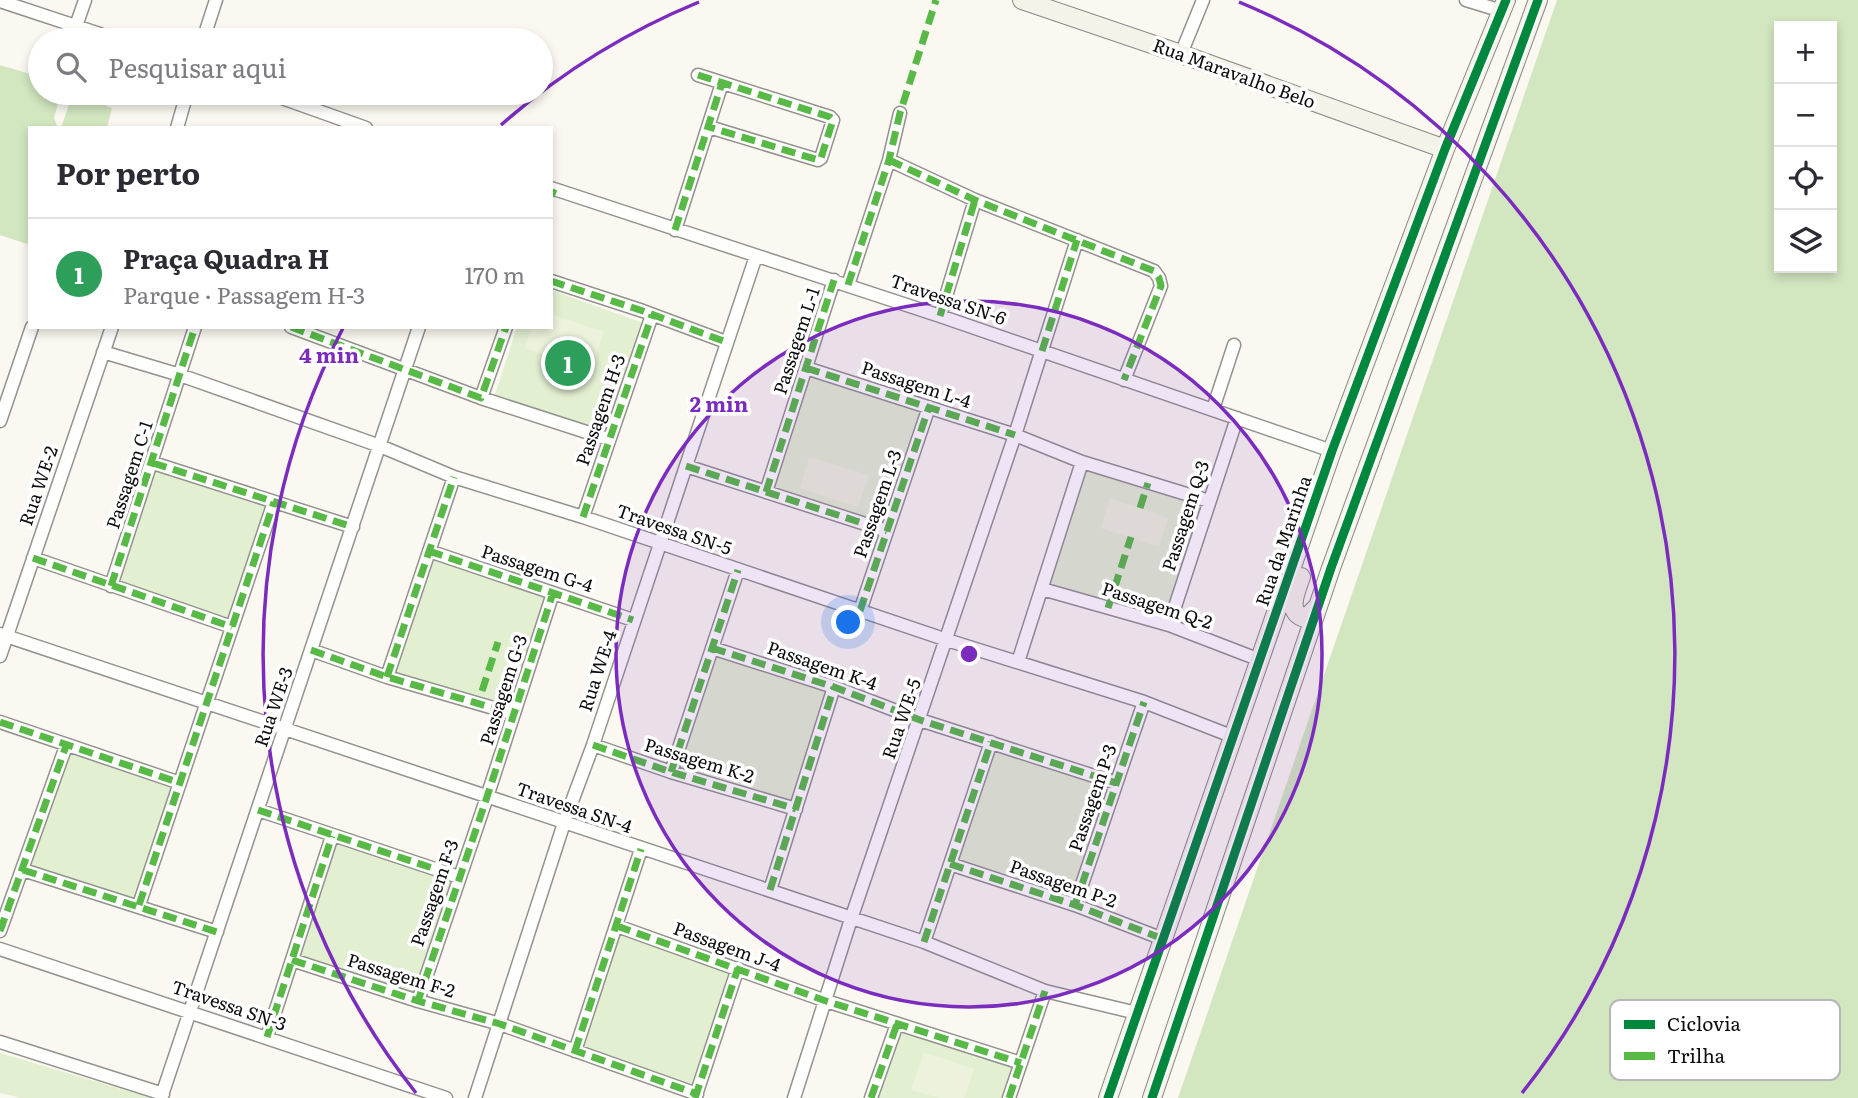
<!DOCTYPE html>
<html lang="pt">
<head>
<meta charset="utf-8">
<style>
	body { margin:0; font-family:Literata,serif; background:#f2f2f3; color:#2b2b33 }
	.controls { position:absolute; right:21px; top:21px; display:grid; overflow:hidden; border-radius:0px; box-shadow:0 4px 10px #0003 }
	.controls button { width:63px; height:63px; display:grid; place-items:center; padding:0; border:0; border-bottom:2px solid #e1e1e2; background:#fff; color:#2b2b33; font:35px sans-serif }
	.you { position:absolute; left:849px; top:623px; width:24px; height:24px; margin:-18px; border:5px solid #fff; border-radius:50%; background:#1a73e8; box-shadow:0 0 0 10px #1a73e833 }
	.badge { display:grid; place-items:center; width:46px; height:46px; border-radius:50%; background:#5f5f5c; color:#fff; font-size:23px; font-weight:700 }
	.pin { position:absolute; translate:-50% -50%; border:4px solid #fff; box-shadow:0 2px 7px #0006 }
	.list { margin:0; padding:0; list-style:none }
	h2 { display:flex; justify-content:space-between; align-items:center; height:91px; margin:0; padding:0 28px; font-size:30px }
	h2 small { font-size:23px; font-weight:400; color:#7c7c81 }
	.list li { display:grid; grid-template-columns:46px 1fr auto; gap:21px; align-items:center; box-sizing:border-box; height:112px; padding:0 28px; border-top:2px solid #e1e1e2 }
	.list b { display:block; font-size:26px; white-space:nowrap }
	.list p { margin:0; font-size:23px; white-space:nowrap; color:#7c7c81 }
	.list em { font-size:23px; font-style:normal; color:#7c7c81 }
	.icon { flex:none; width:38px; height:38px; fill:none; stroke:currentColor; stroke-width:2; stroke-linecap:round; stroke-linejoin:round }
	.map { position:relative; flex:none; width:1858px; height:1098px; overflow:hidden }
	.search { position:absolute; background:#fff; box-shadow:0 4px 10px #0003; left:28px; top:28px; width:525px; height:77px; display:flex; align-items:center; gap:18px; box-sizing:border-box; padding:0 24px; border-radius:38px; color:#7c7c81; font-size:26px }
	.panel { position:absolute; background:#fff; box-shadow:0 4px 10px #0003; left:28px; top:126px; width:525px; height:203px; border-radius:0px }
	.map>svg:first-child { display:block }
</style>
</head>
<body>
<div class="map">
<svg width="1858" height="1098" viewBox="0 0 1858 1098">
	<rect width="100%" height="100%" fill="#faf8f0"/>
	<path fill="#e2efd1" d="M551,290L646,324L606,429L596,432L494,398L517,327H551Z
		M806,368L929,407L887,531L766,492Z
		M1082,462L1209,501L1169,625L1042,589Z
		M153,463L274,502L232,627L111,586Z
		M429,551L553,593L514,714L387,677Z
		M712,648L834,687L796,809L671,772Z
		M991,742L1116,783L1075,905L950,864Z
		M66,746L180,783L139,905L23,870Z
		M332,836L459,877L418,1001L292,960Z
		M617,926L738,968L697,1094L575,1051Z
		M897,1024L1021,1063L1009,1098H872Z
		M0,1053L151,1098H21L0,1093Z"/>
	<path fill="#d2e6c0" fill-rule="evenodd" d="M1557,0H1858V1098H1178ZM1832,26V268H1779V26Z
		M0,65L40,77V93H61L54,118L58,128H30V245L0,235Z
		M73,93L112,108L107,128H61Z"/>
	<path fill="#ecf2db" d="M551,314L604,332L591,370L525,348L532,327H551Z
		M809,457L869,475L858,507L800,488Z
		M1110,498L1168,518L1159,547L1101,528Z
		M924,1052L974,1069L964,1098H939L911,1090Z"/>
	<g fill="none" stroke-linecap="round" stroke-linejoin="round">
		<g stroke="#93928f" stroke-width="15">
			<path id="street" d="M1466,0L1502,11
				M0,1L118,40
				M76,26L85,0
				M203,40L216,0
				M1181,54L1203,0
				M698,75L830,117L833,120L821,158L818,160L709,127
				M268,93L366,128
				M177,128L187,93
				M889,160L975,200L1154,271L1159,278L1161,286L1124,380
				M551,188L940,316L1332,451
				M675,230L722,83
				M551,281L643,311L726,342
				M848,285L889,160L900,113
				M940,316L975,200
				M291,327L481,398L608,439
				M103,352L180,375L380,446L454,477L583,517L947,640L1144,702L1234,737
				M806,368L1015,435L1082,462L1209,501
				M481,398L506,327
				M1213,409L1234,345
				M0,421L32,327
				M153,463L353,527
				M686,466L887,531
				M766,492L834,280
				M583,517L652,315
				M429,551L633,620
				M33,558L232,627
				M111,586L195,327
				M1042,589L1169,625L1260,660
				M860,611L929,407
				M1169,625L1237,418
				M0,634L924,942L1045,991L1137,1013
				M712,648L834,687L920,720L1116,783
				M311,650L387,677L514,714
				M0,656L112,327
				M1018,662L1082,462
				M387,677L454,477
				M0,722L180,783
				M593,745L671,772L796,809
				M671,772L738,570
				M258,810L459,877
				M950,864L1075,905L1163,939
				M23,870L217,932
				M770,890L834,687
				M139,905L274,502
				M1075,905L1144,702
				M617,926L826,1001L1021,1063
				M0,931L66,746
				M924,942L991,742
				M0,949L446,1098
				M292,960L418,1001L500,1024L697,1094
				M418,1001L487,797L553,593
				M267,1037L332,836
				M0,1042L163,1094
				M575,1051L641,849
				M161,1098L419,327
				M475,1098L564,823L593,745L756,256
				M695,1098L738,968
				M794,1098L851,919L1015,435L1077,240
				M871,1098L897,1024
				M1009,1098L1045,991"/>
		</g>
		<g stroke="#8a8985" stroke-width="20">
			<path id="secondary" d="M1022,0L1181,54L1445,149
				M1301,577C1296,591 1285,614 1306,618L1317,607
				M1108,1098L1332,451L1445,149L1506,0
				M1152,1098L1331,568L1538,0"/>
		</g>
		<use href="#street" stroke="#fefefd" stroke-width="12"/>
		<use href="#secondary" stroke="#f4f3e8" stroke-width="18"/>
		<path stroke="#58b947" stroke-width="7" stroke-dasharray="14 7" stroke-linecap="butt" d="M698,75L830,117L833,120L821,158L818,160L709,127
			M889,160L975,200L1154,271L1159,278L1161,286L1124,380
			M551,196L554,189
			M675,230L722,83
			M551,281L643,311L726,342
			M848,285L889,160L900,113L936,0
			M940,316L975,200
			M291,327L481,398L506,327
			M1042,351L1077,240
			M806,368L1015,435
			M153,463L353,527
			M686,466L887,531
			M766,492L834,280
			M1140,508L1148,483
			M583,517L652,315
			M429,551L633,620
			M33,558L232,627
			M111,586L195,327
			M1108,608L1131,537
			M860,611L929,407
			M712,648L834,687L920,720L1116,783
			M311,650L387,677L514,714
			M387,677L454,477
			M482,691L498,642
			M0,722L180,783
			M593,745L671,772L796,809
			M671,772L738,570
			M258,810L459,877
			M950,864L1075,905L1163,939
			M23,870L217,932
			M770,890L834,687
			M139,905L274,502
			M1075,905L1144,702
			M617,926L826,1001L1021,1063
			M0,931L66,746
			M924,942L991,742
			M292,960L418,1001L500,1024L697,1094
			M418,1001L487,797L553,593
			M267,1037L332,836
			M575,1051L641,849
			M695,1098L738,968
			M871,1098L897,1024
			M1009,1098L1045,991"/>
		<g stroke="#fff" stroke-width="13">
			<path id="cycleway" d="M1108,1098L1332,451L1445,149L1506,0
				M1152,1098L1331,568L1538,0"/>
		</g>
		<use href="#cycleway" stroke="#00873e" stroke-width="9"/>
	</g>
	<circle cx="969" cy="654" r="353" fill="#7b2cbf" fill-opacity=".12"/>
	<g fill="none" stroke="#7b2cbf" stroke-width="3.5">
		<circle cx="969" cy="654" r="353"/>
		<path d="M416 1093A706 706 0 0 1 343 328M501 125A706 706 0 0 1 699 2M1239 2A706 706 0 0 1 1522 1093"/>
	</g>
	<g text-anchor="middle" stroke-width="7" stroke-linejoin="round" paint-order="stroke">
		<g font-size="18" fill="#0c0c0c" stroke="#fff">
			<text transform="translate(1234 74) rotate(20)" y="6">Rua Maravalho Belo</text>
			<text transform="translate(948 300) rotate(19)" y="6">Travessa SN-6</text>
			<text transform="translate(797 341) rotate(-72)" y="6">Passagem L-1</text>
			<text transform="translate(916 385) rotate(18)" y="6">Passagem L-4</text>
			<text transform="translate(601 410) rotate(-71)" y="6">Passagem H-3</text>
			<text transform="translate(130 475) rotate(-72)" y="6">Passagem C-1</text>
			<text transform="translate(39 486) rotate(-71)" y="6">Rua WE-2</text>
			<text transform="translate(878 504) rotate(-71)" y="6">Passagem L-3</text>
			<text transform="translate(1186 516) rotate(-72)" y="6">Passagem Q-3</text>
			<text transform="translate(674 530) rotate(19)" y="6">Travessa SN-5</text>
			<text transform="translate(1284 541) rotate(-71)" y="6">Rua da Marinha</text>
			<text transform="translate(537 569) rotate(18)" y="6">Passagem G-4</text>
			<text transform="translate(1157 606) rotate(18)" y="6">Passagem Q-2</text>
			<text transform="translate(822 666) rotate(19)" y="6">Passagem K-4</text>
			<text transform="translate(598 671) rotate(-72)" y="6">Rua WE-4</text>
			<text transform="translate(504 690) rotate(-72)" y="6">Passagem G-3</text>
			<text transform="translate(274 707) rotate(-71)" y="6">Rua WE-3</text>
			<text transform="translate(902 719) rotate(-71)" y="6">Rua WE-5</text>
			<text transform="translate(699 761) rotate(17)" y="6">Passagem K-2</text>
			<text transform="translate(1093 798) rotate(-71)" y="6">Passagem P-3</text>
			<text transform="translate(574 808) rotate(19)" y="6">Travessa SN-4</text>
			<text transform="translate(1063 884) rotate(19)" y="6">Passagem P-2</text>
			<text transform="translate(435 893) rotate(-71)" y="6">Passagem F-3</text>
			<text transform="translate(727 947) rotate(20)" y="6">Passagem J-4</text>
			<text transform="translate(401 976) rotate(17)" y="6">Passagem F-2</text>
			<text transform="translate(229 1006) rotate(19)" y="6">Travessa SN-3</text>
		</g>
	</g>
	<rect x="1610" y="1000" width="230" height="80" rx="10" fill="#fff" stroke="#b6b6b6" stroke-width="2"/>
	<rect x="1624" y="1020" width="31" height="9" fill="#00873e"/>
	<rect x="1624" y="1052" width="31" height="8" fill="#58b947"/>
	<g font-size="19" fill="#0c0c0c">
		<text x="1667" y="1031">Ciclovia</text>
		<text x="1667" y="1063">Trilha</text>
	</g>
	<circle cx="969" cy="654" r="10" fill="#7b2cbf" stroke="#fff" stroke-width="3.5"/>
	<g font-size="21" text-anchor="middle" font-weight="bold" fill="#7b2cbf" stroke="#fff" stroke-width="7" stroke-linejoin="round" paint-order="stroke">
		<text x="329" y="363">4 min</text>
		<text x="719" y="412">2 min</text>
	</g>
</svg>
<div class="controls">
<button>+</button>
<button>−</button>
<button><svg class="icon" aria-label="locate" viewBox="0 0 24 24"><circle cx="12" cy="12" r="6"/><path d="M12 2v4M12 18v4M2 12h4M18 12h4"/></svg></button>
<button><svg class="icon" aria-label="layers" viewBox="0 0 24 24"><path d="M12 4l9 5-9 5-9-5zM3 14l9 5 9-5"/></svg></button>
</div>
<div class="you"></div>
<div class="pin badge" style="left:568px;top:363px;background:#2e9e5b">1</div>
<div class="search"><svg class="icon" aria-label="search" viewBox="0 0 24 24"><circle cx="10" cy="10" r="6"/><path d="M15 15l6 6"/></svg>Pesquisar aqui</div>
<section class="panel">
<h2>Por perto<small></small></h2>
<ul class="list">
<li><span class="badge" style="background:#2e9e5b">1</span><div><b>Praça Quadra H</b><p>Parque · Passagem H-3</p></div><em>170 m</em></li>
</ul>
</section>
</div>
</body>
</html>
